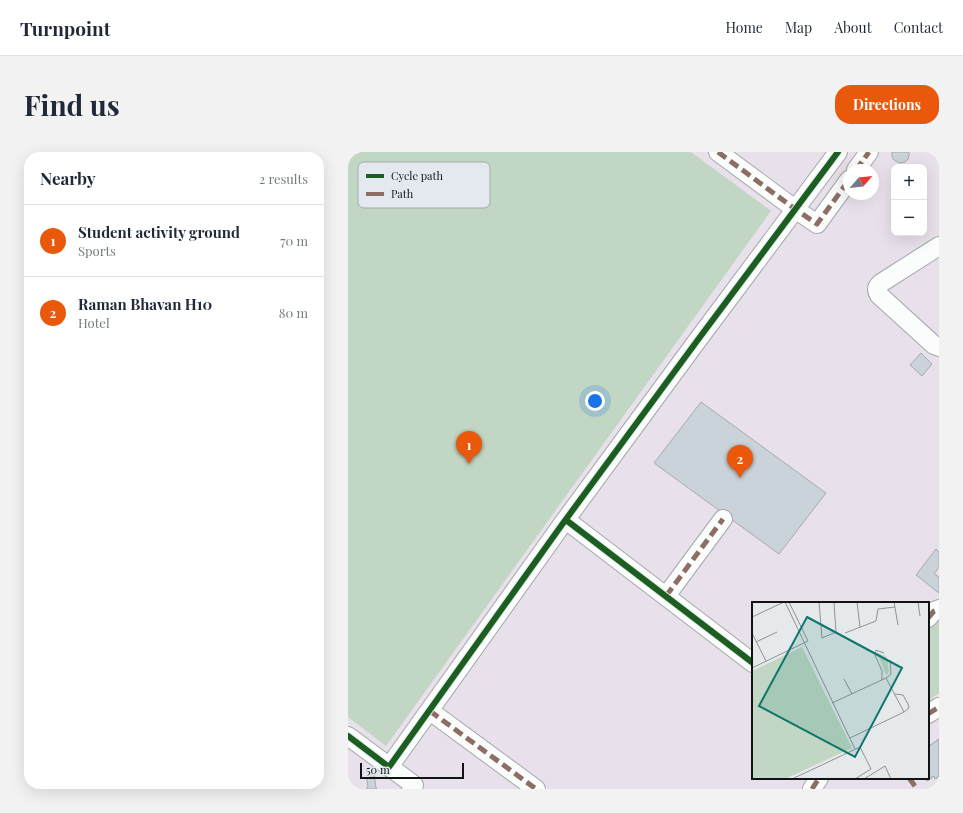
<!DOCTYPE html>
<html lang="en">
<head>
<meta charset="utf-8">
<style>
	body { margin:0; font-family:"Playfair Display",serif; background:#f2f2f3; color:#1f2937 }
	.controls { position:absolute; right:12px; top:12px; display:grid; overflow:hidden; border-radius:8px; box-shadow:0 4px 16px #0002 }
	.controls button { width:36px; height:36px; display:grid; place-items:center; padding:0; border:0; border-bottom:1px solid #e0e1e3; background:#fff; color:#1f2937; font:20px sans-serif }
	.compass { position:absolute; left:495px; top:12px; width:36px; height:36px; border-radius:50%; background:#fff; box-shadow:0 4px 16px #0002; rotate:62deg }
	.scale { position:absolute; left:12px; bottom:10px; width:104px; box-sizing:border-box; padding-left:4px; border:2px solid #101213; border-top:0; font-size:11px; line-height:14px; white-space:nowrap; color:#101213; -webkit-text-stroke:3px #e3e9ee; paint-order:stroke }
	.you { position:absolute; left:247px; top:249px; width:14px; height:14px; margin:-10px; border:3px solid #fff; border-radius:50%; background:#1a73e8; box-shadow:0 0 0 6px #1a73e833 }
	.badge { display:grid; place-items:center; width:26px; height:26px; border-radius:50%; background:#ea580c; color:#fff; font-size:13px; font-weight:700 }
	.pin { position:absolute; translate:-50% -33px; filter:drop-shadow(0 1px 2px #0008) }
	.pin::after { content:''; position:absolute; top:21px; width:14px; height:12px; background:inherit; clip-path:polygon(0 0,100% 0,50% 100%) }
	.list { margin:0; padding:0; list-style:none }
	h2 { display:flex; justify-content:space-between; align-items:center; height:52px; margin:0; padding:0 16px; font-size:17px }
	h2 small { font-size:13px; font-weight:400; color:#747a83 }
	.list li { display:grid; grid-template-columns:26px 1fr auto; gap:12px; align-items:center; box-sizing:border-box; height:72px; padding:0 16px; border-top:1px solid #e0e1e3 }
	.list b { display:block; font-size:15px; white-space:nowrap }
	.list p { margin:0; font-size:13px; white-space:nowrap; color:#747a83 }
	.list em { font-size:13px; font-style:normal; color:#747a83 }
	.map { position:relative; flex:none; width:591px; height:637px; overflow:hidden; border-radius:16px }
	header { display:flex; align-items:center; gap:24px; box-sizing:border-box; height:56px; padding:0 20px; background:#fff; border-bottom:1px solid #e0e1e3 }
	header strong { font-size:19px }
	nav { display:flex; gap:22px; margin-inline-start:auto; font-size:14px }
	.intro { display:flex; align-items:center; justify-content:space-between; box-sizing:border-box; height:96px; padding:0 24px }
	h1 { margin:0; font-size:28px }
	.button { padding:10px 18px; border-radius:16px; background:#ea580c; color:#fff; font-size:14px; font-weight:700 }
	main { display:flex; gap:24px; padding:0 24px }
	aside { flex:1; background:#fff; border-radius:16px; box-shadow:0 4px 16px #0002 }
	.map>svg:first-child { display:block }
</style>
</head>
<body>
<header>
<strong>Turnpoint</strong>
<nav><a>Home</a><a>Map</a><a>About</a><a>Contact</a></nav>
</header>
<div class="intro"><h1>Find us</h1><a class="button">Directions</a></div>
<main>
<aside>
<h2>Nearby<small>2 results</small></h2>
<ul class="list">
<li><span class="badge">1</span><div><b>Student activity ground</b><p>Sports</p></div><em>70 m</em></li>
<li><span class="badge">2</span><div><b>Raman Bhavan H10</b><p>Hotel</p></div><em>80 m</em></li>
</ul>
</aside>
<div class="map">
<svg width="591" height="637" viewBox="0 0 591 637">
	<rect width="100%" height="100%" fill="#e6e9eb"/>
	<path fill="#e8e0ea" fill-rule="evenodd" d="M0,0H591V637H0ZM546,15H576V81H546ZM501,18H525V42H501ZM405,451H580V626H405Z"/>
	<path fill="#c1d6c3" d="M0,0H343L423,59L38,594L0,565Z
		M590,465H591V541L580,549V478Z"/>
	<path fill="#cad3da" stroke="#a8abac" d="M544,0H561V4L560,7L557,10L551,11L545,7L544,4Z
		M573,201L584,212L574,224L562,213Z
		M353,250L478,341L431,402L306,311Z
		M588,397L591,400V415L586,422L591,425V441L568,423Z
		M591,587V624L587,627L586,624L579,629L577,626H580V595Z
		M591,587V624L587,627L586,624L579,629L577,626H580V595Z
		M26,622L28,636L29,637H18L20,635L18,623Z"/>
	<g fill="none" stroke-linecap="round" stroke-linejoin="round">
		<g stroke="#a5a7a9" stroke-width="20">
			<path id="minor" d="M370,0L447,57L469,72L501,28
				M508,18L521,0
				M591,94L533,131C528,135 528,138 531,143L586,193L591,195
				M218,368L405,511
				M318,444L375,367
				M580,466L586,459L591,457
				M82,559L188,637
				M580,562L591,555
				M0,584L66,633L63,637
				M41,615L213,374L349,189L490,0
				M464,637L471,626"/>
		</g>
		<use href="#minor" stroke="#fbfcfc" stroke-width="18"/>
		<path stroke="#8d6e63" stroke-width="5" stroke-dasharray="10 5" stroke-linecap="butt" d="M370,0L447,57L469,72L501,28
			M508,18L521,0
			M318,444L375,367
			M580,466L586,459L591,457
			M82,559L188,637
			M580,562L591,555
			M561,626L569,637
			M464,637L471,626"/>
		<g stroke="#e3e9ee" stroke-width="8">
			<path id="cycleway" d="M218,368L405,511
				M0,584L41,615L213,374L349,189L490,0"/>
		</g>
		<use href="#cycleway" stroke="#1b5e20" stroke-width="6"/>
	</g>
	<g transform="translate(404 450)">
		<rect width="177" height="177" fill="#e6e9eb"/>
		<path d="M50,45L100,146L33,177H0V69ZM125,50L135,55L137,70L134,73Z" fill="#c1d6c3"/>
		<path fill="none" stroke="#909395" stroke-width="1" d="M33,0L103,147M67,0L70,36L84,30L82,0M105,0L108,25M142,0L146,23M166,0L168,14M0,15L32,0M0,31L14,59M93,31L124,19L126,7L143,5M4,40L25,30M0,66L56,39L37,0M92,77L100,92M130,78V69L123,53L124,48L132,51M143,92L151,93L156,102L157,106L152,110M80,101L134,76L139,72L138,58M98,136L152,110L134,76M40,177L108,145L119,167L103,177M112,177L133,164L139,177"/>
		<path fill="#0f766e" fill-opacity="0.15" stroke="#0f766e" stroke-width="2" d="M55,15L150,66L103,155L7,104Z"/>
		<rect width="177" height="177" fill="none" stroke="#101213" stroke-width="2"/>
	</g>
	<rect x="10" y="10" width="132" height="46" rx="6" fill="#e3e9ee" stroke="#a4a8ac" stroke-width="1"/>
	<rect x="18" y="22" width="18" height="4" fill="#1b5e20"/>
	<rect x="18" y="40" width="18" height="4" fill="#8d6e63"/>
	<g font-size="11" fill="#101213">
		<text x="43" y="28">Cycle path</text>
		<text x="43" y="46">Path</text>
	</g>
</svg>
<div class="controls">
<button>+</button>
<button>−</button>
</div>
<svg class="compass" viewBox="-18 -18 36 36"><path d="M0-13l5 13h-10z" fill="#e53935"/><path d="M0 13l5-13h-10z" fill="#747a83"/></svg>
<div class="scale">50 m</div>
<div class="you"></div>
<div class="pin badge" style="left:121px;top:312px">1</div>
<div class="pin badge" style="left:392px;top:326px">2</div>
</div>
</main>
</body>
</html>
